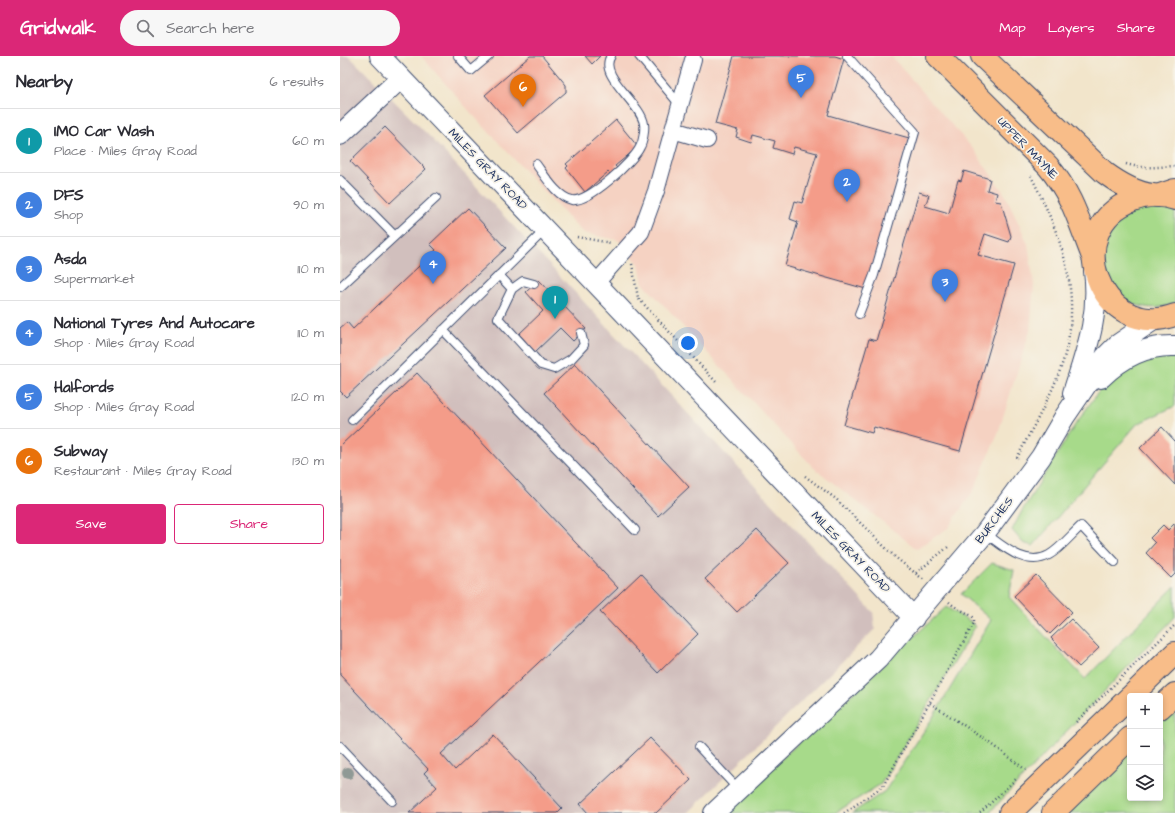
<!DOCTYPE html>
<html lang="en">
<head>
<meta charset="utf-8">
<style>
	body { margin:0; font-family:"Architects Daughter",sans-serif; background:#f7f7f7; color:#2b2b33 }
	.controls { position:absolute; right:12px; bottom:12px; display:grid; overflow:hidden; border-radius:4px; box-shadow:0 2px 6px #0003 }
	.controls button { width:36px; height:36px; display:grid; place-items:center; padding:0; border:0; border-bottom:1px solid #e1e1e2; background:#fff; color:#2b2b33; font:20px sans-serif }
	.you { position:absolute; left:348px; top:287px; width:14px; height:14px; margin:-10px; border:3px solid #fff; border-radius:50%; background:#1a73e8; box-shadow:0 0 0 6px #1a73e833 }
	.badge { display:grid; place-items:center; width:26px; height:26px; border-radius:50%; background:#db2777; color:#fff; font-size:13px; font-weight:700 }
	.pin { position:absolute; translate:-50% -33px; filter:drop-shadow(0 1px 2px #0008) }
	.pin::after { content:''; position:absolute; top:21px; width:14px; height:12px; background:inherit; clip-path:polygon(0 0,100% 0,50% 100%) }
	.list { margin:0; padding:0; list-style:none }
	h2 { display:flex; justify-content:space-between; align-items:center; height:52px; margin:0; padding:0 16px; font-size:17px }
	h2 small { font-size:13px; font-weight:400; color:#7c7c81 }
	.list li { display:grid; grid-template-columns:26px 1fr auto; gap:12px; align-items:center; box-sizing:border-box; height:64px; padding:0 16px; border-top:1px solid #e1e1e2 }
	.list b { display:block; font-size:15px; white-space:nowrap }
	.list p { margin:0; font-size:13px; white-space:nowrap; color:#7c7c81 }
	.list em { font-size:13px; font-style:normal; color:#7c7c81 }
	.actions { display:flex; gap:8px; padding:12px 16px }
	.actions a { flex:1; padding:9px 0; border:1px solid #db2777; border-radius:4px; text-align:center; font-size:14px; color:#db2777 }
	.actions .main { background:#db2777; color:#fff }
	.icon { flex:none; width:22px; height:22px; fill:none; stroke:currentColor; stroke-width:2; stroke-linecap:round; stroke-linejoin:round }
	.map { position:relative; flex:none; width:835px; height:757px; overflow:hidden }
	header { display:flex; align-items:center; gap:24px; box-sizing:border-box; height:56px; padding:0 20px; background:#db2777; color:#fff }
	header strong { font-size:19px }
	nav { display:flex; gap:22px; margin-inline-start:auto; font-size:14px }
	.search { width:280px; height:36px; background:#f7f7f7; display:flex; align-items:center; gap:10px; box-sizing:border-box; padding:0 14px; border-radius:22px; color:#7c7c81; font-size:15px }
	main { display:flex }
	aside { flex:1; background:#fff }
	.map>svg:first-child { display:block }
</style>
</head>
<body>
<header>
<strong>Gridwalk</strong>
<div class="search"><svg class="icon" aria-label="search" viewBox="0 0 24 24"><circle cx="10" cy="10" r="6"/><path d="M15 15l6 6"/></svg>Search here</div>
<nav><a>Map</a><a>Layers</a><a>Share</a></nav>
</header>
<main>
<aside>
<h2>Nearby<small>6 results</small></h2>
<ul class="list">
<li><span class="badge" style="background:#0f9aa8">1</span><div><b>IMO Car Wash</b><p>Place · Miles Gray Road</p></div><em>60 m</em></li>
<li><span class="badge" style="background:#3f7fe0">2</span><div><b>DFS</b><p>Shop</p></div><em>90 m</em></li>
<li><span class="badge" style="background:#3f7fe0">3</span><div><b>Asda</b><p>Supermarket</p></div><em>110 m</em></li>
<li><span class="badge" style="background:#3f7fe0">4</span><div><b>National Tyres And Autocare</b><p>Shop · Miles Gray Road</p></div><em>110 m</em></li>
<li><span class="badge" style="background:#3f7fe0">5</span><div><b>Halfords</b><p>Shop · Miles Gray Road</p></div><em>120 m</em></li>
<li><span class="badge" style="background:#e8710a">6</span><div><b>Subway</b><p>Restaurant · Miles Gray Road</p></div><em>130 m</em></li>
</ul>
<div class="actions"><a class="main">Save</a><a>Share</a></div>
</aside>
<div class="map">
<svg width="835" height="757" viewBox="0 0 835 757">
	<rect width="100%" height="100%" fill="#f7f3e8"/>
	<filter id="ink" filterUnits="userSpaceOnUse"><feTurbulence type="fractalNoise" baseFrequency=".025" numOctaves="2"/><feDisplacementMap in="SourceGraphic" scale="8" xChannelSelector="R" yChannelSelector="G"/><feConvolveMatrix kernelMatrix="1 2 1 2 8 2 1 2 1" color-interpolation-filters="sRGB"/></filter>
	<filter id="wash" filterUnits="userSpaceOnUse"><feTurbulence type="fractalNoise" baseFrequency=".012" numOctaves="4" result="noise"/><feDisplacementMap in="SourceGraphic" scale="16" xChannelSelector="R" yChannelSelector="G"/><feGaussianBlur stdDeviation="0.9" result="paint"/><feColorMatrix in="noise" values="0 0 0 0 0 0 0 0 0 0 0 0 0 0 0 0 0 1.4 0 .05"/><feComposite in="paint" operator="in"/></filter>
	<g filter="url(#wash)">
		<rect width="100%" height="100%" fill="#f2e5cb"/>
		<path fill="#f5d2c2" d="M81,0H551L634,94L666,140L688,188L694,228L690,274L658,377L634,434L608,472L577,493L473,411L303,227L299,208L278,184L243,177L132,58Z"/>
		<path fill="#d1bfbd" d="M0,0H9L92,83L533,556L535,573L348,757H0Z"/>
		<path fill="#a7da8a" stroke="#618474" d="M811,150L828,151L835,154V247C769,275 725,170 811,150Z
			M808,301H835V350L797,368L693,490L683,487L672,474L682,455L735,369L764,328Z
			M652,507L674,514L669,541L745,623L835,530V561L649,757H512L545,735L593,661L651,564L621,538Z
			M606,551L631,566L635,571L541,728L495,757H387L386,754Z
			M835,652V757H713L790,691V742H820V665Z"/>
		<g id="blocks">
			<path fill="#f49c89" d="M190,0H202L226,29V36L178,77L145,39Z
				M245,0H260L252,8Z
				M394,0H495L504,3L488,59L569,82L526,233L445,210L458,166L450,163L455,145L462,147L477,97L454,91L452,98L433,92L435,85L413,79L411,86L396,81L398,74L375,68Z
				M276,64L298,91L275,110L277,112L270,118L268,116L245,136L226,112L228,110L226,108Z
				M45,71L86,113L50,147L10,105Z
				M624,115L650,123L647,134L657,137L655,145L661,146L671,180L669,186L645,178L638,199L674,209L620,395L534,371L532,377L504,369L529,283L536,285L579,136L589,139L585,150L609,157L618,124L621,125Z
				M128,152L166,192L6,341L0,335V272L7,266L13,273L59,229L96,194L90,188Z
				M199,224L246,273L233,285L220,272L195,296L179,278L203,255L186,236Z
				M235,308L349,431L318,460L204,337Z
				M77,317L278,532L101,698L115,714L153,678L222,752L217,757H69L97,731L84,717L88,713L0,619V390Z
				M822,371L835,385V429L800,392Z
				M835,467V518L831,522L806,497L815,487L810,482L823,469L828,474Z
				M417,474L449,507L397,556L365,523Z
				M301,517L358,578L318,617L260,556Z
				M696,519L732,556L710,578L674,540Z
				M731,563L759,592L739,611L711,582Z
				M310,682L351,724L316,757H248L240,748Z"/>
		</g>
	</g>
	<g filter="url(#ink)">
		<use href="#blocks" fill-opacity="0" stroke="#3b4a6e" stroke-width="1"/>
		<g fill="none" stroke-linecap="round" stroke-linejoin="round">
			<g stroke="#3b4a6e" stroke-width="10">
				<path id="service" d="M118,0L131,15L149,0
					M299,0L340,49
					M507,0L575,76L534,219L519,258
					M196,108C205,120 217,141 232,144C248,147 294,105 300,91C303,86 305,73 304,68C301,47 257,19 271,0
					M0,124L55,180
					M159,219L172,233
					M194,228L183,225L172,233L158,262L201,309L214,313L231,303L244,289L241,277
					M0,231L96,142
					M103,274L295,474
					M12,364L205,174
					M645,477C663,490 686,512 709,499C720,493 731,479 741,470L775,506
					M0,690L52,745
					M359,691L398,733"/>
			</g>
			<g stroke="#3b4a6e" stroke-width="18">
				<path id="minor" d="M333,74L353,4
					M256,227L301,176L316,135L333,74L367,84"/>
			</g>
			<g stroke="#3b4a6e" stroke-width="22">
				<path id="tertiary" d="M40,0L574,562
					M0,79L61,22
					M761,322C781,302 806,289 835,290
					M733,337C746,295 760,260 754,215
					M374,757L538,603L645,477L701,401L725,360L766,300L777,289L815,263"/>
			</g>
			<g stroke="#3b4a6e" stroke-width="24">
				<path id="primary" d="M598,0L708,110C733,140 739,166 753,201
					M642,0L765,117C780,128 795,137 813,139
					M835,143C822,138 806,139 793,144C719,172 759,286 835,259"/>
			</g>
			<g stroke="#3b4a6e" stroke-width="24">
				<path id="trunk" d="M817,140L835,134
					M791,640L835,597
					M820,652L835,638
					M670,757L790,641
					M713,757L790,682"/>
			</g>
			<path stroke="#3b4a6e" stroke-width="2.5" stroke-dasharray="1 3" stroke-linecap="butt" d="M786,108C802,113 818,111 835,110
				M237,181L271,187
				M292,208L298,242L376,326
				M677,402C691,374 708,346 719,317C746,244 724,186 691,120
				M465,420L496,443L555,501L584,524
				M576,517L608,491
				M590,647L649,686L686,714
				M736,666L835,569
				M504,757L543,730L634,567V562C626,555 616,553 609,546
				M640,757L677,722"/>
			<use href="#service" stroke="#fff" stroke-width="8"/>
			<use href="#minor" stroke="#fff" stroke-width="16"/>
			<use href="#tertiary" stroke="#fff" stroke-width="20"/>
			<use href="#primary" stroke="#f8bd89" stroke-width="22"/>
			<use href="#trunk" stroke="#f8bd89" stroke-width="22"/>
		</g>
		<circle fill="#8f9995" cx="8" cy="717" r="6"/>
	</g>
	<g text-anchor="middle" stroke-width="3.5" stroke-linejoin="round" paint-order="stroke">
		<g font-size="12" fill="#1b2f5e" stroke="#f7f3e8">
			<text transform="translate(688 92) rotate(46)" y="4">UPPER MAYNE</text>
			<text transform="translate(148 113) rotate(46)" y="4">MILES GRAY ROAD</text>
			<text transform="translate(654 464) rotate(-53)" y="4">BURCHES</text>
			<text transform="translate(511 496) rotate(46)" y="4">MILES GRAY ROAD</text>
		</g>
	</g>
</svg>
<div class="controls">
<button>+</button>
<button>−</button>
<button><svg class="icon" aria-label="layers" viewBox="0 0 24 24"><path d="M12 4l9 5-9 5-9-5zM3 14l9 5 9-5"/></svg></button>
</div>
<div class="you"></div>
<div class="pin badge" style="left:215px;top:263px;background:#0f9aa8">1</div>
<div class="pin badge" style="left:507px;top:146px;background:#3f7fe0">2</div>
<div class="pin badge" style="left:605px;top:246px;background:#3f7fe0">3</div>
<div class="pin badge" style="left:93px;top:228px;background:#3f7fe0">4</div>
<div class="pin badge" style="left:461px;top:42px;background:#3f7fe0">5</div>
<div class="pin badge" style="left:183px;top:51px;background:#e8710a">6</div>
</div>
</main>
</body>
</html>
